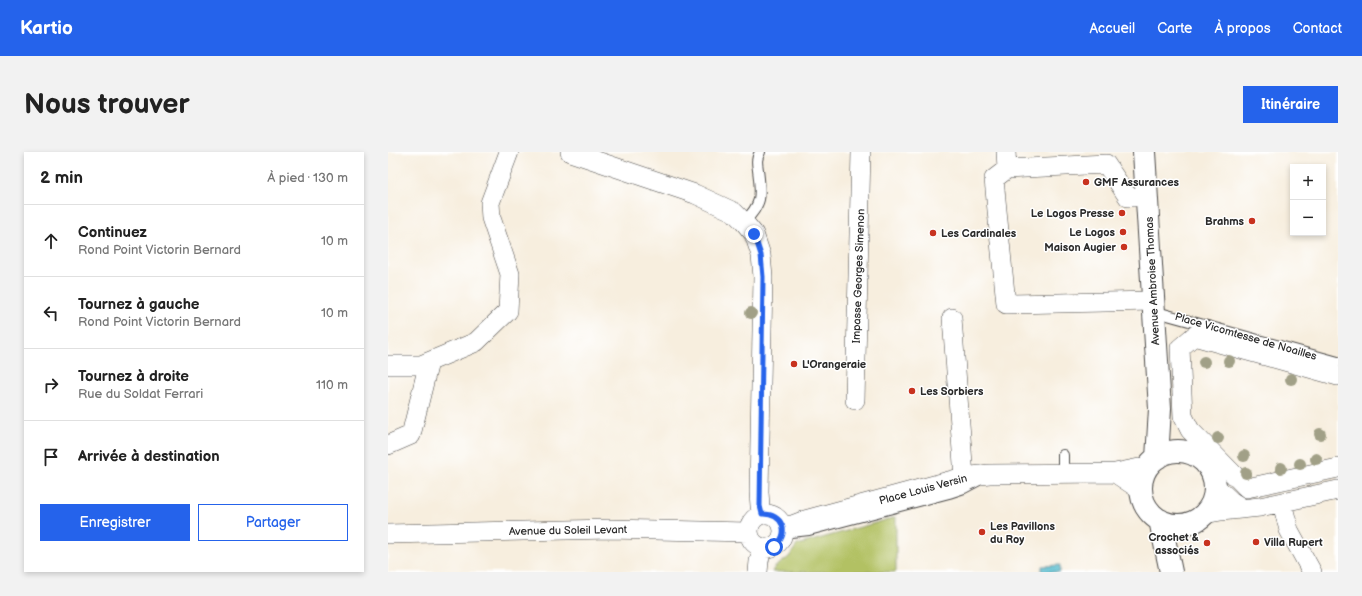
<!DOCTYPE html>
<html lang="fr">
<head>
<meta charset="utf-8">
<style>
	body { margin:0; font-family:"Balsamiq Sans",sans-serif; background:#f2f2f2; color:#222 }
	.controls { position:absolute; right:12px; top:12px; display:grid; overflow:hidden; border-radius:0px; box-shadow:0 2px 6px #0003 }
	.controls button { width:36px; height:36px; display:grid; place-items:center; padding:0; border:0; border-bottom:1px solid #e0e0e0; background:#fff; color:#222; font:20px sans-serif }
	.stop { position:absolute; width:12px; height:12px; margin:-9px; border:3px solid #2563eb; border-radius:50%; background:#fff }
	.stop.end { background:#2563eb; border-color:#fff; box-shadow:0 1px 4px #0008 }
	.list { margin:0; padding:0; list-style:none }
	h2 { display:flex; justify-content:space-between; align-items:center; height:52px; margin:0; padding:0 16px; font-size:17px }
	h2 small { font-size:13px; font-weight:400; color:#767676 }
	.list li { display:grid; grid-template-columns:26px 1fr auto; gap:12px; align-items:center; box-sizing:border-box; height:72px; padding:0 16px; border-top:1px solid #e0e0e0 }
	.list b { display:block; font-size:15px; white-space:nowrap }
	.list p { margin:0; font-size:13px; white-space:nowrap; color:#767676 }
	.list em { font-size:13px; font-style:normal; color:#767676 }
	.actions { display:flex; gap:8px; padding:12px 16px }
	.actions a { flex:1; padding:9px 0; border:1px solid #2563eb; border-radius:0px; text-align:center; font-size:14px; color:#2563eb }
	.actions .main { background:#2563eb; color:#fff }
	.icon { flex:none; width:22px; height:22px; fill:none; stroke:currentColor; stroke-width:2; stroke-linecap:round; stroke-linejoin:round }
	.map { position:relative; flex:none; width:950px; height:420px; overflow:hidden; border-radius:0px }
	header { display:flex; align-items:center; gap:24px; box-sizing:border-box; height:56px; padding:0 20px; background:#2563eb; color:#fff }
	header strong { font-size:19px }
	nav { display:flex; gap:22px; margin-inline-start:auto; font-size:14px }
	.intro { display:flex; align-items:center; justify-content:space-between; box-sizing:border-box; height:96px; padding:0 24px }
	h1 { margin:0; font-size:28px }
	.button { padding:10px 18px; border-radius:0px; background:#2563eb; color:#fff; font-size:14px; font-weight:700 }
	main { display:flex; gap:24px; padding:0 24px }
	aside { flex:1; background:#fff; border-radius:0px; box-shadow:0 2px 6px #0003 }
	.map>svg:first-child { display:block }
</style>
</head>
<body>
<header>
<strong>Kartio</strong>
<nav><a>Accueil</a><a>Carte</a><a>À propos</a><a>Contact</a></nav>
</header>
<div class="intro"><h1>Nous trouver</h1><a class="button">Itinéraire</a></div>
<main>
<aside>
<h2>2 min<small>À pied · 130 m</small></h2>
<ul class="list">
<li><svg class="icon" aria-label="ahead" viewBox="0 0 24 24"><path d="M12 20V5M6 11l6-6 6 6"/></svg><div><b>Continuez</b><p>Rond Point Victorin Bernard</p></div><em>10 m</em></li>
<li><svg class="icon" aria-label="left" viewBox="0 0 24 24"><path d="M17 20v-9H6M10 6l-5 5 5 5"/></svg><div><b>Tournez à gauche</b><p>Rond Point Victorin Bernard</p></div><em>10 m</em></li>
<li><svg class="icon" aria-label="right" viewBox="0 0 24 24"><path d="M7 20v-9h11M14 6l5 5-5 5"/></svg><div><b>Tournez à droite</b><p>Rue du Soldat Ferrari</p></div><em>110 m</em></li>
<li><svg class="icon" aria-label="arrive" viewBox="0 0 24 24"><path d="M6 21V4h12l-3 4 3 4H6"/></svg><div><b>Arrivée à destination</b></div></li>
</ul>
<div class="actions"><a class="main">Enregistrer</a><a>Partager</a></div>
</aside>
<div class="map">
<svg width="950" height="420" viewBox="0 0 950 420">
	<rect width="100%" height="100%" fill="#fff"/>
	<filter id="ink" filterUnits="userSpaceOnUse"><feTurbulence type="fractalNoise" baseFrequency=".025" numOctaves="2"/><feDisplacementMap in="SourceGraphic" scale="8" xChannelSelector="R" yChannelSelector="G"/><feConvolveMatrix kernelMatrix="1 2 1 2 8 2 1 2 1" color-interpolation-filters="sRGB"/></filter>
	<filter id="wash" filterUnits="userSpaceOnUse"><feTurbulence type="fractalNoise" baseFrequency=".012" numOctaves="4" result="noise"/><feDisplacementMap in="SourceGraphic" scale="16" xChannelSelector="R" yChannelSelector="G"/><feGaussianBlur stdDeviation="0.9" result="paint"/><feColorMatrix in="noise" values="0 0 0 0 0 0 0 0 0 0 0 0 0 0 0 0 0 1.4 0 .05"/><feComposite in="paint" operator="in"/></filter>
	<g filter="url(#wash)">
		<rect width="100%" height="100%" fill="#f7eede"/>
		<path fill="#b2c164" stroke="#6e7648" d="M508,365V420H384L386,416L401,405L409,393Z"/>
		<path fill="#4db7ca" stroke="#3c717a" d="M672,413V420H654V414Z"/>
	</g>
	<g filter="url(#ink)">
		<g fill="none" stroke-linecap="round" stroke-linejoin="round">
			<g stroke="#4a4846" stroke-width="12">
				<path id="lane" d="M356,70C375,51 373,43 370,18C369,11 368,7 372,0
					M765,159L950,210
					M675,303V321
					M403,380L421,378L561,341L576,336L591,328"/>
			</g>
			<g stroke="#4a4846" stroke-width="20">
				<path id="street" d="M182,0L307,42L346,60L356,70L366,82L373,103L375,125L371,340L372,354L374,362
					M618,0L619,17L718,12L740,45H746
					M619,17L606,27L618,152L765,149
					M564,166L576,325
					M0,213H33L88,190L120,159L122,122L103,66L102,51L121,0
					M950,224L806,184L792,196L795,264L802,278L859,336L950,316
					M467,248L473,0
					M0,293L23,283L41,210
					M727,321L754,339
					M827,334L843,349L854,356
					M894,351L901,378L924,420
					M361 379a17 17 0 1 1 34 0a17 17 0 1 1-34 0Z
					M816,362L833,359L872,355L950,338
					M394,374L404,373L417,368L576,325L601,322L727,321L761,314
					M0,382L221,377L360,380
					M370,420L371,409L374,396"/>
			</g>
			<g stroke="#4a4846" stroke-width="24">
				<path id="secondary" d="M756,0L772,257L769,306
					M753 336a37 37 0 1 1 74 0a37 37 0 1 1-74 0Z
					M772,368L783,420"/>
			</g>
			<use href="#lane" stroke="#fff" stroke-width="10"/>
			<use href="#street" stroke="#fff" stroke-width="19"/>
			<use href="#secondary" stroke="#fff" stroke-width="22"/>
		</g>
		<g fill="#a1a087">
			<circle cx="363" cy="161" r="6"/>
			<circle cx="841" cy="209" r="6"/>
			<circle cx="816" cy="210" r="6"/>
			<circle cx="903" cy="227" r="6"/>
			<circle cx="932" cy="282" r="6"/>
			<circle cx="830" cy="286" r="6"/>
			<circle cx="856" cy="304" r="6"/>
			<circle cx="928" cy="307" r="6"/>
			<circle cx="912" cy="312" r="6"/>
			<circle cx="893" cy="316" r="6"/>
			<circle cx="858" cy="321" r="6"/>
		</g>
	</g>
	<g fill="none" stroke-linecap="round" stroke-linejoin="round" filter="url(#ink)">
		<path stroke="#2563eb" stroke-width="5" d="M366,82L373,103L375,125L372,354L374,362C395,361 403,382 386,395"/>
	</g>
	<g fill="#c8321e" stroke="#fff" stroke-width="1.5">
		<circle cx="698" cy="30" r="4"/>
		<circle cx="734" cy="61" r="4"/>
		<circle cx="864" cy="69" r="4"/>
		<circle cx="735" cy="80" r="4"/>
		<circle cx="545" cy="81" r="4"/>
		<circle cx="736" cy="95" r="4"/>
		<circle cx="406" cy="212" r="4"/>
		<circle cx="524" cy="239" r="4"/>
		<circle cx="594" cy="380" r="4"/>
		<circle cx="868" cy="390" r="4"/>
		<circle cx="819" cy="391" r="4"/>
	</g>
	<g text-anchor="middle" stroke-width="3" stroke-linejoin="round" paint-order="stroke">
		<g font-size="11" font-weight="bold" fill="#2b2b2b" stroke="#fff" text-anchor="start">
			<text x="706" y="34">GMF Assurances</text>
			<text x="726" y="65" text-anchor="end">Le Logos Presse</text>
			<text x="856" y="73" text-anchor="end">Brahms</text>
			<text x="727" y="84" text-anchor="end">Le Logos</text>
			<text x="553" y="85">Les Cardinales</text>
			<text x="728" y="99" text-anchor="end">Maison Augier</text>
			<text x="414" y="216">L'Orangeraie</text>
			<text x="532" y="243">Les Sorbiers</text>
			<text x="602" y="378">Les Pavillons<tspan x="602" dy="13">du Roy</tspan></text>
			<text x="811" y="389" text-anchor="end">Crochet &amp;<tspan x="811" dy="13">associés</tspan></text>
			<text x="876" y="394">Villa Rupert</text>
		</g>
		<g font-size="11" fill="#2b2b2b" stroke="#fff">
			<text transform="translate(470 124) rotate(-88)" y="4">Impasse Georges Simenon</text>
			<text transform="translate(764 129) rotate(-93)" y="4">Avenue Ambroise Thomas</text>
			<text transform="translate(858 184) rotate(16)" y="4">Place Vicomtesse de Noailles</text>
			<text transform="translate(535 337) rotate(-15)" y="4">Place Louis Versin</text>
			<text transform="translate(180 378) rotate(-1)" y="4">Avenue du Soleil Levant</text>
		</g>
	</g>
</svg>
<div class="controls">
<button>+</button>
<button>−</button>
</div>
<div class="stop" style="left:386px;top:395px"></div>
<div class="stop end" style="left:366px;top:82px"></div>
</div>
</main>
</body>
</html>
